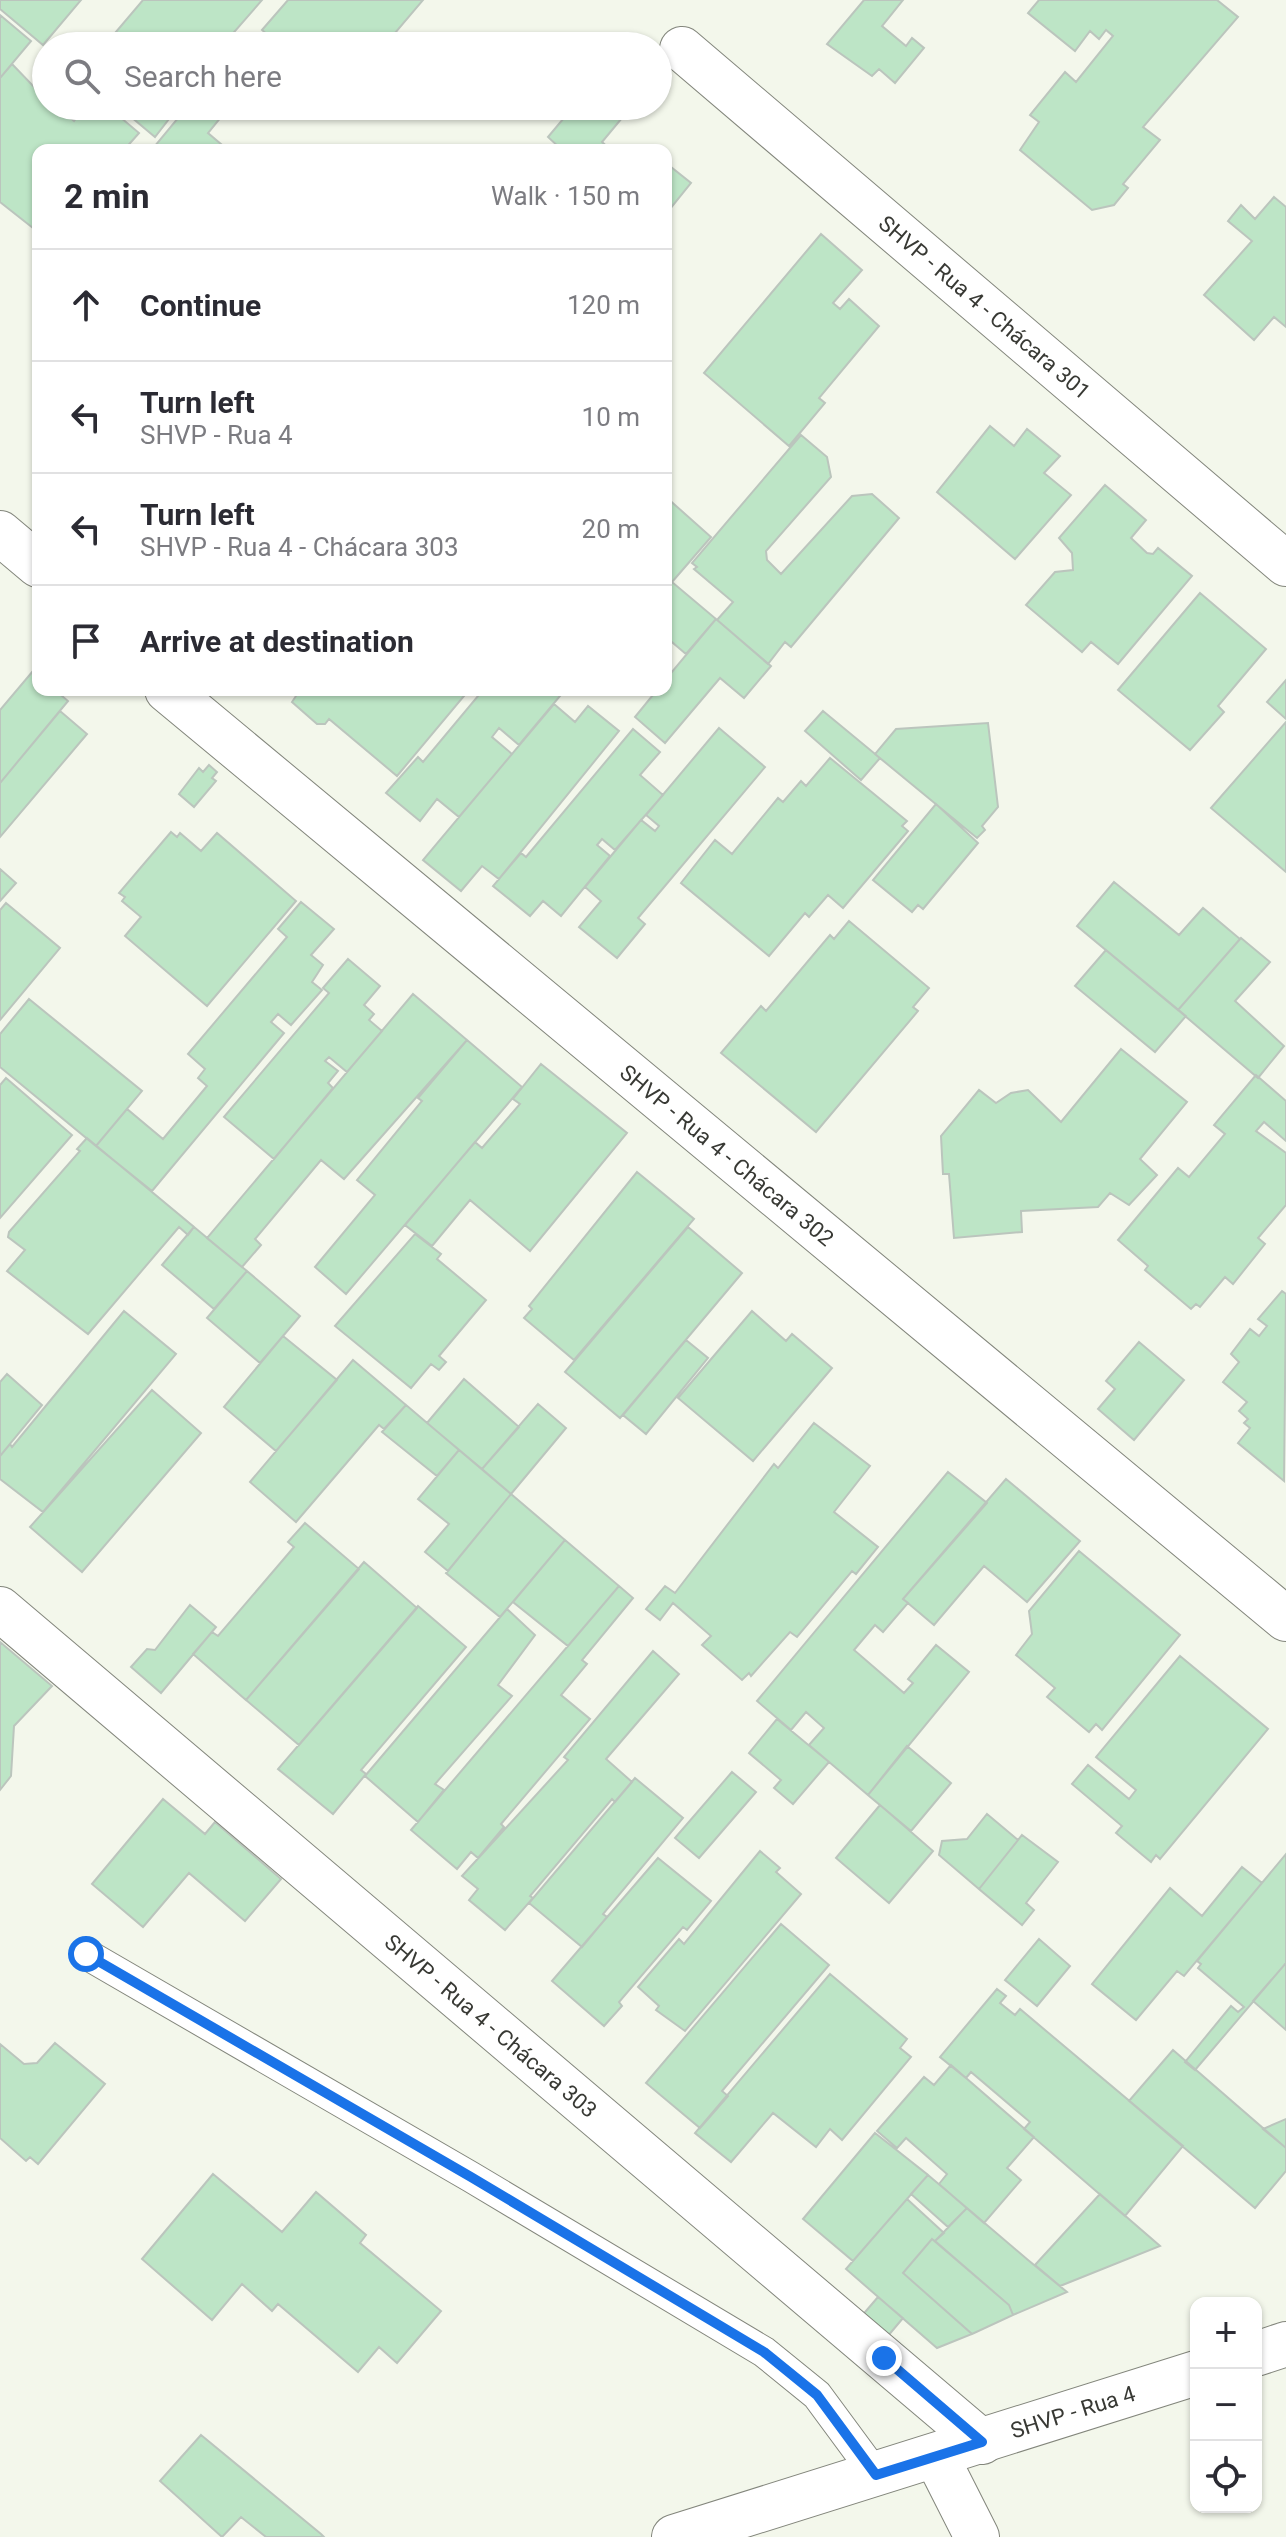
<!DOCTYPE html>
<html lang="en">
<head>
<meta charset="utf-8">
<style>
	body { margin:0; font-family:Roboto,sans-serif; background:#f2f2f3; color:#2b2b33 }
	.controls { position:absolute; right:24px; bottom:24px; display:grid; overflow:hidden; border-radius:16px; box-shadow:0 2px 6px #0004 }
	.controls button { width:72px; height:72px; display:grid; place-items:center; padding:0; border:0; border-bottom:2px solid #e1e1e2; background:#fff; color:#2b2b33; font:40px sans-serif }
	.stop { position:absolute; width:24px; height:24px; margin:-18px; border:6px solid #1a73e8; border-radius:50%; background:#fff }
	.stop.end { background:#1a73e8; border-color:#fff; box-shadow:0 2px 8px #0008 }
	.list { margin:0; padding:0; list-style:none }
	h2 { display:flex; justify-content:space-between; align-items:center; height:104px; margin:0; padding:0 32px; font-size:34px }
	h2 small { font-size:26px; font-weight:400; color:#7c7c81 }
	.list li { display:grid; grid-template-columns:52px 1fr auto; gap:24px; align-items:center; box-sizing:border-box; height:112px; padding:0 32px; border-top:2px solid #e1e1e2 }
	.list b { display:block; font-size:30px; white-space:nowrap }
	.list p { margin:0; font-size:26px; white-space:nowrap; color:#7c7c81 }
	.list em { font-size:26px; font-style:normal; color:#7c7c81 }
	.icon { flex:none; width:44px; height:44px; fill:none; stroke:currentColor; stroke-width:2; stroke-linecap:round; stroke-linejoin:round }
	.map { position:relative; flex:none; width:1286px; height:2537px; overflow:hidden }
	.search { position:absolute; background:#fff; box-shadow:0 2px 6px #0004; left:32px; top:32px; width:640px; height:88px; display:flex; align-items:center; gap:20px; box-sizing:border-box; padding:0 28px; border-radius:44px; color:#7c7c81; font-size:30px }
	.panel { position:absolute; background:#fff; box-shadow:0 2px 6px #0004; left:32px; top:144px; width:640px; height:552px; border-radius:16px }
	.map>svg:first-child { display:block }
</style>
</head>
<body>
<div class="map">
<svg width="1286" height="2537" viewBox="0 0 1286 2537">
	<rect width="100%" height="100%" fill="#f3f7eb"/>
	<path fill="#bde5c6" stroke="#bbc5bd" stroke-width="2" d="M0,0H81L43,45L0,9Z
		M143,0H262L222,46H104Z
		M288,0H423L384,46H281L262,30Z
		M864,0H903L882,26L906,46L912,38L924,48L895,83L879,69L872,76L827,44Z
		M1039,0H1217L1238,17L1143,127L1160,140L1123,184L1128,188L1114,205L1092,210L1020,150L1039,122L1030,115L1065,72L1076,82L1113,36L1106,30L1099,39L1090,31L1075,51L1028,13Z
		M0,15L31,41L0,78Z
		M0,15L31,41L0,78Z
		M12,64L35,88L38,84L46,91V106H57L74,121L86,106H107L139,133L124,150H38V232L0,202V78Z
		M118,106H179L155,137Z
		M188,106H230L208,133L228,150H158L154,147Z
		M574,106H632L602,142L611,150H562L548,137Z
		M666,163L691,183L666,214Z
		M1274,197L1286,207V327L1274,317L1254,340L1204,295L1252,241L1228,221L1241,205L1255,219Z
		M821,234L862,270L833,303L840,309L849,299L879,326L819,398L825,403L789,446L704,373Z
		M990,426L1014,446L1027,429L1060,456L1044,473L1071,495L1015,559L937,492Z
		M801,435L827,457L831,477L766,551L767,560L781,574L852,496L872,494L899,518L791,647L785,642L768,664L717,620L733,602L694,569L697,567L692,563Z
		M1105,485L1146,520L1131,538L1147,553L1153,554L1158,548L1192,576L1118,664L1091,642L1082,652L1026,605L1055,572L1073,570L1072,553L1059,538Z
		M666,497L711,537L672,582L666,577Z
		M666,577L716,619L686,654L666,637Z
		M1200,593L1266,649L1218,706L1224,712L1190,750L1118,690Z
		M716,619L771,666L744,698L720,678L665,743L635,717L657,690H666V679Z
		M33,671L38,675V690H55L68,701L0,783V710Z
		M1286,680V719L1267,702Z
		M300,690H469L397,776L329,719L325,724H317L292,702Z
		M483,690H565L519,745L499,728L492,737L512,754L459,817L437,799L420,821L386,793L418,757L423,762Z
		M554,704L575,722L588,706L619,731L499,879L482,866L461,891L423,860Z
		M554,704L575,722L588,706L619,731L499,879L482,866L461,891L423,860Z
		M60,711L87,734L0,837V783Z
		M823,711L880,758L861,780L805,731Z
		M1286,722V872L1211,808Z
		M988,723L998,807L982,826L985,830L977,838L875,754L896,729Z
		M988,723L998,807L982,826L985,830L977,838L875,754L896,729Z
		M719,728L765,767L638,918L645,924L617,958L579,927L601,901L585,887L641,820L655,831L659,826L646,815Z
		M633,729L660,752L640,775L663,795L615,850L602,839L597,845L610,856L561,916L543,901L530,916L493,886L521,853L526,857Z
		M633,729L660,752L640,775L663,795L615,850L602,839L597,845L610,856L561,916L543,901L530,916L493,886L521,853L526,857Z
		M830,758L907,821L902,826L908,831L843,908L828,895L809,917L805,913L769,956L681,883L715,840L732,854L778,798L783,802L801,781L806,786Z
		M830,758L907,821L902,826L908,831L843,908L828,895L809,917L805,913L769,956L681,883L715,840L732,854L778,798L783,802L801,781L806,786Z
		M209,765L217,772L212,778L216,781L194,807L179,794L199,768L203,772Z
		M209,765L217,772L212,778L216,781L194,807L179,794L199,768L203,772Z
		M936,804L978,843L923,909L918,905L912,912L873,880Z
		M171,832L177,837L180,833L201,851L217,833L296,901L207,1006L125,936L141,917L122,901L125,897L119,893Z
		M0,869L16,883L0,901Z
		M1114,882L1179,935L1203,908L1240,939L1178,1010L1077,926Z
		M301,902L334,929L311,955L323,965L312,982L322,990L291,1025L278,1014L271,1022L284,1033L152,1191L96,1146L127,1109L163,1139L207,1086L198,1078L205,1069L188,1054L287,937L278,929Z
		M6,903L60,948L0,1020V910Z
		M849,921L929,988L913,1007L918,1011L816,1132L721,1053L761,1006L766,1011L830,935L834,939Z
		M1241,938L1270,962L1235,1001L1284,1046L1258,1078L1178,1010Z
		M1106,950L1186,1016L1155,1052L1075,986Z
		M348,959L380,986L364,1005L374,1014L369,1020L382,1031L347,1072L329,1057L325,1061L338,1071L328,1083L333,1088L274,1159L224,1117L329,993L323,988Z
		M348,959L380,986L364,1005L374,1014L369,1020L382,1031L347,1072L329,1057L325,1061L338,1071L328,1083L333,1088L274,1159L224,1117L329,993L323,988Z
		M413,994L467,1040L344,1179L321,1160L255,1239L261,1245L242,1267L207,1238Z
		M29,999L142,1091L96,1146L0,1067V1034Z
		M467,1040L522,1087L346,1294L315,1267L375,1195L357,1180L422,1101L418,1098Z
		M1121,1049L1187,1102L1140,1159L1157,1175L1129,1205L1110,1193L1098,1207L1021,1211L1022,1232L954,1238L949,1174H943L941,1136L979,1090L996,1103L1011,1093L1028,1090L1061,1122Z
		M541,1064L627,1133L530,1251L470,1200L432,1246L405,1225L475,1142L482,1148L520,1104L513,1099Z
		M1256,1075L1286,1101V1141L1264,1122L1256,1131L1286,1153V1205L1258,1238L1265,1244L1233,1284L1225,1277L1200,1307L1196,1304L1191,1309L1145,1270L1148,1266L1118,1240L1178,1168L1189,1177L1225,1134L1214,1125Z
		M1256,1075L1286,1101V1141L1264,1122L1256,1131L1286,1153V1205L1258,1238L1265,1244L1233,1284L1225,1277L1200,1307L1196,1304L1191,1309L1145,1270L1148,1266L1118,1240L1178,1168L1189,1177L1225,1134L1214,1125Z
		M6,1078L72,1135L0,1218V1085Z
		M87,1138L194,1227L188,1235L179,1227L88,1334L7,1271L25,1250L8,1237L9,1232L80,1151L77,1149Z
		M637,1172L694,1219L574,1360L524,1318L532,1309L529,1306Z
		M194,1227L247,1271L214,1309L162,1265Z
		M688,1227L742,1273L620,1418L565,1372Z
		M415,1234L441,1254L437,1259L486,1300L439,1356L446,1362L439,1370L431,1364L411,1388L335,1326Z
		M247,1271L300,1316L260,1363L207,1318Z
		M1282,1291L1286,1294L1284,1481L1238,1443L1250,1428L1244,1423L1248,1419L1239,1411L1247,1402L1223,1382L1239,1362L1231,1354L1250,1329L1259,1336L1267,1326L1258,1319Z
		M124,1311L176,1354L43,1512L0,1479V1456L10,1444L12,1447Z
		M752,1311L786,1341L792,1334L832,1368L753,1461L678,1398Z
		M283,1336L337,1380L276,1451L224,1407Z
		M686,1340L708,1358L646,1434L623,1415Z
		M1139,1342L1184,1380L1134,1440L1098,1409L1115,1389L1106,1381Z
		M353,1360L406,1405L384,1429L379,1425L296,1522L250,1482Z
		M7,1374L42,1405L0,1456V1382Z
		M464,1379L519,1427L482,1469L427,1423Z
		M152,1390L201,1433L82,1572L30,1527Z
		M538,1404L566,1428L511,1494L482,1469Z
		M406,1405L459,1450L437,1476L382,1432Z
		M814,1423L870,1466L834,1512L878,1547L856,1574L852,1571L797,1637L790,1632L751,1676L749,1673L742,1680L702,1645L711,1636L673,1603L660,1620L646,1609L665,1586L675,1593L774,1464L778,1468Z
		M814,1423L870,1466L834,1512L878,1547L856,1574L852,1571L797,1637L790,1632L751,1676L749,1673L742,1680L702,1645L711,1636L673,1603L660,1620L646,1609L665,1586L675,1593L774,1464L778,1468Z
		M459,1450L511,1494L448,1571L425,1552L449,1524L418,1499Z
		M948,1472L987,1503L903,1599L908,1603L883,1632L875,1625L854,1650L904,1693L913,1683L908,1679L936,1645L969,1672L868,1795L809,1745L824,1728L806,1712L791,1730L757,1701Z
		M1006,1479L1080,1541L1027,1602L984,1566L934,1625L903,1599Z
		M511,1494L565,1540L500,1617L446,1573Z
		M305,1523L359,1569L246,1700L193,1654L212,1632L218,1636L294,1547L288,1542Z
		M565,1540L619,1586L568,1646L513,1602Z
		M1079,1551L1180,1635L1102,1730L1096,1724L1089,1732L1047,1697L1055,1688L1016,1655L1032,1634L1029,1611Z
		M364,1562L417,1608L299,1745L246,1700Z
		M619,1586L633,1598L582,1660L587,1664L561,1695L590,1719L501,1824L504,1827L478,1858L471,1852L457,1869L411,1830Z
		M190,1605L216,1627L161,1693L131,1667L147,1649L155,1650Z
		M190,1605L216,1627L161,1693L131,1667L147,1649L155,1650Z
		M418,1606L466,1647L361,1770L366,1774L333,1814L278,1769Z
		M507,1609L535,1635L498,1685L512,1696L435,1784L444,1790L418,1822L365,1776Z
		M507,1609L535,1635L498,1685L512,1696L435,1784L444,1790L418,1822L365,1776Z
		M0,1642L52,1686L14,1726L11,1776L0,1790Z
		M653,1651L679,1674L606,1759L632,1782L615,1802L612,1799L530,1896L533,1898L505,1930L469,1900L478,1889L462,1876L568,1760L564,1757Z
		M1180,1656L1268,1729L1160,1859L1156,1855L1151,1862L1116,1833L1122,1826L1072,1784L1088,1765L1129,1799L1136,1790L1096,1757Z
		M777,1719L829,1762L793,1804L774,1788L781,1780L749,1753Z
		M777,1719L829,1762L793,1804L774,1788L781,1780L749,1753Z
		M907,1746L951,1783L911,1831L868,1795Z
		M907,1746L951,1783L911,1831L868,1795Z
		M732,1772L756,1792L699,1858L675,1838Z
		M732,1772L756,1792L699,1858L675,1838Z
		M635,1778L683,1818L603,1914L607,1917L582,1947L529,1903Z
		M163,1799L205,1834L215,1822L281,1879L245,1921L189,1873L143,1927L92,1884Z
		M880,1805L933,1851L889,1903L836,1858Z
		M880,1805L933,1851L889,1903L836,1858Z
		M987,1814L1018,1840L979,1889L939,1855L942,1841L967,1839Z
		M1022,1835L1058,1862L1026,1903L1034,1910L1022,1925L979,1889Z
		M760,1851L780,1868L776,1872L801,1894L685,2031L656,2010L659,2006L638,1987L679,1939L684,1944Z
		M1286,1854V1963L1195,2070L1185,2062L1231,2006L1238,2012L1244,2007L1198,1968L1201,1964L1197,1961Z
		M658,1858L711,1901L687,1930L683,1927L619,2002L622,2006L604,2026L552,1981Z
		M1242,1867L1262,1883L1184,1976L1177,1971L1136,2020L1092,1984L1170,1888L1202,1916Z
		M781,1924L829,1965L722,2091L728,2096L700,2128L646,2083Z
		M1039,1939L1070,1966L1037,2006L1005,1980Z
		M1286,1963V2030L1253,2001Z
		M1286,1963V2030L1253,2001Z
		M830,1974L907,2039L900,2048L911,2057L842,2140L830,2129L816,2147L773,2113L731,2162L695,2133Z
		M997,1989L1006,1996L1000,2003L1015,2015L1020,2009L1183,2146L1125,2216L1024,2129L1030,2122L971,2072L966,2078L940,2057Z
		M55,2043L105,2084L38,2164L30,2157L26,2161L0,2138V2044L24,2064L37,2063Z
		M1173,2050L1286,2148V2171L1255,2208L1129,2101Z
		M951,2065L1034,2137L1007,2168L1021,2180L984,2223L939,2184L947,2174L906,2138L897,2148L877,2131L924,2077L934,2085Z
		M1286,2119V2148L1263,2129Z
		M875,2133L928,2175L853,2261L803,2219Z
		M213,2174L282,2232L316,2192L366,2235L360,2243L441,2311L397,2363L379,2347L358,2372L278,2304L272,2311L242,2284L212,2320L142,2259Z
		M928,2175L967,2208L948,2227L911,2194Z
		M1100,2194L1160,2246L1060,2286L1035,2265Z
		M907,2199L944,2233L935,2241L932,2239L903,2273L972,2334L937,2348L846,2269Z
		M967,2208L1028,2260L1067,2292L1013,2315L1009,2305L935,2241Z
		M932,2239L1009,2305L1013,2315L972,2334L903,2273Z
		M878,2297L903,2318L861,2368L836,2346Z
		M201,2435L321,2534L324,2537H266L241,2517L222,2537L160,2481Z"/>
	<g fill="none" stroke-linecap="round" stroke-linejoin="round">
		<g stroke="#83867c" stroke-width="32">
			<path id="lane" d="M86,1954L471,2177L764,2352L817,2395L876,2475"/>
		</g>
		<g stroke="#83867c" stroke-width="46">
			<g id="street">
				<path id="s1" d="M682,49L1286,564"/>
				<path d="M0,533L38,565"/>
				<path id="s2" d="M167,690L1286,1619"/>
				<path id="s3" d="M0,1609L982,2442"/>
			</g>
		</g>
		<g stroke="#83867c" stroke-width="46">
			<g id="secondary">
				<path d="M1256,2354L1286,2344"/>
				<path d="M936,2456L977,2537"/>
				<path id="s4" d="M674,2537L1196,2373"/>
			</g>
		</g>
		<use href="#lane" stroke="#fff" stroke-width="30"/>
		<use href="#street" stroke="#fff" stroke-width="44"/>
		<use href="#secondary" stroke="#fff" stroke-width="44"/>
	</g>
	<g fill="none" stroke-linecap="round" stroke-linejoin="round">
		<path stroke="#1a73e8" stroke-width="10" d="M86,1954L471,2177L764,2352L817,2395L876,2475L982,2442L884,2358"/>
	</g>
	<g text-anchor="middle" stroke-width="7" stroke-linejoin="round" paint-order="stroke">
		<g font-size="22" fill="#383934" stroke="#fff">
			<text dy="8" stroke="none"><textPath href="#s1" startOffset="398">SHVP - Rua 4 - Chácara 301</textPath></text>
			<text dy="8" stroke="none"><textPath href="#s2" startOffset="728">SHVP - Rua 4 - Chácara 302</textPath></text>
			<text dy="8" stroke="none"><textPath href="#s3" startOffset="644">SHVP - Rua 4 - Chácara 303</textPath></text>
			<text dy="8" stroke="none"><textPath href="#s4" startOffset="418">SHVP - Rua 4</textPath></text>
		</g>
	</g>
</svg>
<div class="controls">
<button>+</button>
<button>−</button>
<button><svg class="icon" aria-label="locate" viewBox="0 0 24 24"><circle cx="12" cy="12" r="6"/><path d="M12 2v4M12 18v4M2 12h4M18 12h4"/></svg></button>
</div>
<div class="stop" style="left:86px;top:1954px"></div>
<div class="stop end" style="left:884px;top:2358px"></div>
<div class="search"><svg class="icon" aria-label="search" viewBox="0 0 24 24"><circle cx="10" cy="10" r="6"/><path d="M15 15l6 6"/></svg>Search here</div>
<section class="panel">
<h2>2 min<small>Walk · 150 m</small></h2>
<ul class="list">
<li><svg class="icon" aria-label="ahead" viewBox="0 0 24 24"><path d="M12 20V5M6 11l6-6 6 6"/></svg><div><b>Continue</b></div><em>120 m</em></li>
<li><svg class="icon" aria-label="left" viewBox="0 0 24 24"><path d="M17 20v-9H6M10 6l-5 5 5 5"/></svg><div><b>Turn left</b><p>SHVP - Rua 4</p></div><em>10 m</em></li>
<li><svg class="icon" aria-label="left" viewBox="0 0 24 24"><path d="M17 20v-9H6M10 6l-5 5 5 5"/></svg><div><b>Turn left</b><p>SHVP - Rua 4 - Chácara 303</p></div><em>20 m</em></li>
<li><svg class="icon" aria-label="arrive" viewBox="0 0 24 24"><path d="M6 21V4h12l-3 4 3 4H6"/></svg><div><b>Arrive at destination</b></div></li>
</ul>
</section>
</div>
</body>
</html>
